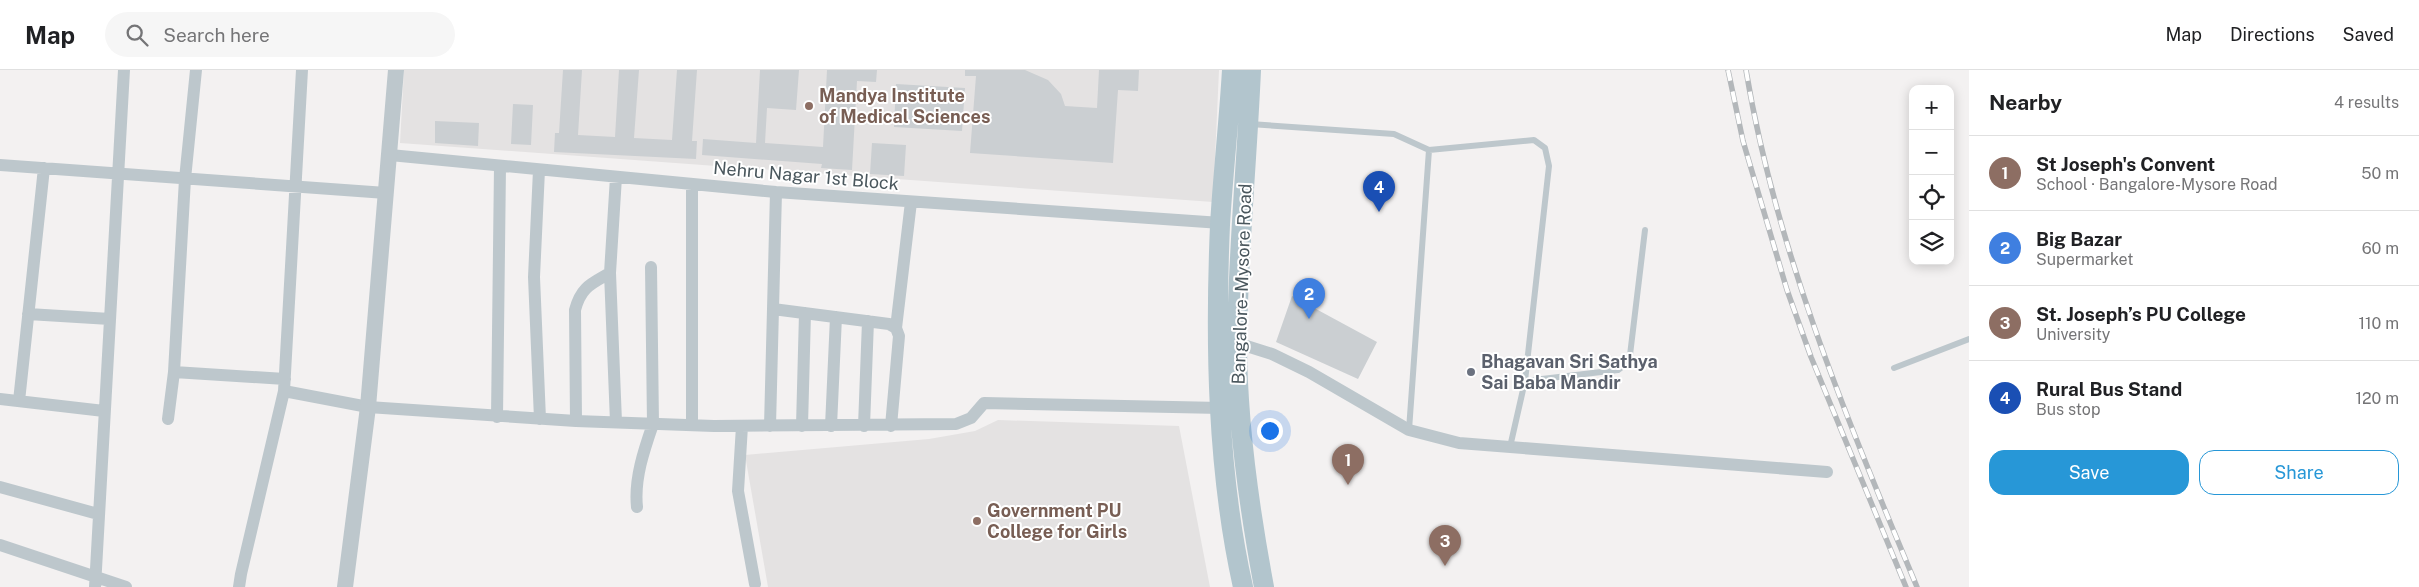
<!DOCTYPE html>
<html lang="en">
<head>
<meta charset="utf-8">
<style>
	body { margin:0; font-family:"Public Sans",sans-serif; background:#f6f6f6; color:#202124 }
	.controls { position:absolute; right:15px; top:15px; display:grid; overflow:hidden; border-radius:10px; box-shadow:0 2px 12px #0003 }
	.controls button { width:45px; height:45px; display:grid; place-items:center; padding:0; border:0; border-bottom:1px solid #e0e0e0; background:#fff; color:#202124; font:25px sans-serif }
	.you { position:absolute; left:1269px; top:360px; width:18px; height:18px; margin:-12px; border:4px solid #fff; border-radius:50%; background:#1a73e8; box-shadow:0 0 0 8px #1a73e833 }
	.badge { display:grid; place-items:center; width:32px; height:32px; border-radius:50%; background:#2797d7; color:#fff; font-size:16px; font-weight:700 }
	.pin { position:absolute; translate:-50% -41px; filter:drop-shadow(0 1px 2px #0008) }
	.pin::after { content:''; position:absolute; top:26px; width:18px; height:15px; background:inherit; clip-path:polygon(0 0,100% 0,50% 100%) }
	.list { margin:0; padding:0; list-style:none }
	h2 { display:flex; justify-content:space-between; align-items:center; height:65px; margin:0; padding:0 20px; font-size:21px }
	h2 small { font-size:16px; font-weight:400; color:#757577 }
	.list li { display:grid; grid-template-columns:32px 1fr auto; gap:15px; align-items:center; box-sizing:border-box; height:75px; padding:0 20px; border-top:1px solid #e0e0e0 }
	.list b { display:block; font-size:19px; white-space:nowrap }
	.list p { margin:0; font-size:16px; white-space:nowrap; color:#757577 }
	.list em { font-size:16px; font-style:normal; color:#757577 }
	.actions { display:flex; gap:10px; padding:15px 20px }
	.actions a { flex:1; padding:11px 0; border:1px solid #2797d7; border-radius:15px; text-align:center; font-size:18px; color:#2797d7 }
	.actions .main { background:#2797d7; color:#fff }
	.icon { flex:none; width:28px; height:28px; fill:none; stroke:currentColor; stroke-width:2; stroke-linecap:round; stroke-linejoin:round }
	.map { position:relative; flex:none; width:1969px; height:517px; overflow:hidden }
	header { display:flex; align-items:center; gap:30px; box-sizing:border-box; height:70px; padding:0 25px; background:#fff; border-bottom:1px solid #e0e0e0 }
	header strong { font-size:24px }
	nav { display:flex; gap:28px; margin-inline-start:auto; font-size:18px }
	.search { width:350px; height:45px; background:#f6f6f6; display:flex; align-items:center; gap:12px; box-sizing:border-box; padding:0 18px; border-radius:28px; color:#757577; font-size:19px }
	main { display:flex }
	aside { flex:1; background:#fff }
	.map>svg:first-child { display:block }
</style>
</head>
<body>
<header>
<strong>Map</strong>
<div class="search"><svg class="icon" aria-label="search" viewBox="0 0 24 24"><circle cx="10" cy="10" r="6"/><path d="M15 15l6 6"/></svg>Search here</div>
<nav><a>Map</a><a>Directions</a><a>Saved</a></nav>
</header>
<main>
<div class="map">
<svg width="1969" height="517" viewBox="0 0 1969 517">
	<rect width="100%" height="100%" fill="#f3f1f1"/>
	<path fill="#e4e2e2" d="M404,0H1219L1213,132L400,73Z
		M998,350L1179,356L1210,517H768L745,385L929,369L975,361Z"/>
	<path fill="#cbcfd2" d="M563,0H582L578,65L615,67L619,0H639L634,68L672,70L677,0H697L692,71H697L696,89L554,82L555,63H559Z
		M760,0H799L796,40L767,38L765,73L823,77L827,0H877L876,12L857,11L852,100L821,98L822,94L702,85L703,69L756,73Z
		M965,0H1025L1048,10L1061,24L1065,36L1097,38L1099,0H1139L1138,21L1118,20L1113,93L970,83L976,6H965Z
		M896,14L965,18L962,61L894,57Z
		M513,34L533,35L531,75L511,74Z
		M435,51L479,53L478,76L435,73Z
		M872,73L906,75L904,106L870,104Z
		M1292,226L1377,272L1358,309L1276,272Z"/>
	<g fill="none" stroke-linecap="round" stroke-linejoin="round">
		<path stroke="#bdc7cc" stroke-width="6" d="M1250,54L1394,64L1429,80L1409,360
			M1429,80L1534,70L1545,78L1549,96L1525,311L1510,377
			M1894,298L1969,269
			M1525,311L1618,300L1626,294L1630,285L1645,160"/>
		<path stroke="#bdc7cc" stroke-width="12" d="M390,85L776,122L1221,153
			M0,95L386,123
			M539,100L534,207L540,349
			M692,114V355
			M773,239L889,254L896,258L899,266L891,356
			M28,244L110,249
			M896,258L911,132
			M1237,273L1272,284L1309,302L1409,360L1459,373L1827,402
			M174,302L285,309
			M284,321L368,337L576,351L714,356L956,354L971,348L984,333L1221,338
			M0,329L104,341
			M19,331L44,98
			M497,347L500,96
			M168,349L174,302L185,109L196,0
			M576,351L575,240C581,217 591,214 610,203
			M616,352L610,203L616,107
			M742,356L738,421L755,514
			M770,356L776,122
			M802,356L805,243
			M831,356L836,247
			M864,356L868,251
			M0,417L98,444
			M637,437C634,409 644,380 653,354L651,197
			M0,475L126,517
			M95,517L124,0
			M239,517L241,504L284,321L302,0"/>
		<path stroke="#bdc7cc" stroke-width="16" d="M345,517L368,337L396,0"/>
		<path stroke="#b2c5cd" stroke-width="20" d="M1232,0C1229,52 1223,103 1220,155C1215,273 1217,401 1243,517
			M1251,0C1247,91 1238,182 1237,272C1237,354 1249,437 1264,517"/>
		<g stroke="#b3b7ba" stroke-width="5.5">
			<path id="rail" d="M1728,0L1743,71L1787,220L1811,287L1906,517
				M1746,0C1776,181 1847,349 1917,517"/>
		</g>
		<use href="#rail" stroke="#fff" stroke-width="4" stroke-dasharray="11" stroke-linecap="butt"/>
	</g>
	<g fill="#8d6e63" stroke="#fff" stroke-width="2">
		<circle cx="809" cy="36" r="5"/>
		<circle cx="977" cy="451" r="5"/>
	</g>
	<circle fill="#6b7280" stroke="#fff" stroke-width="2" cx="1471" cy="302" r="5"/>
	<g text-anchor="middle" stroke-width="4" stroke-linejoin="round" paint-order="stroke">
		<g font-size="18" font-weight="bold" fill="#785e54" stroke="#fff" text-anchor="start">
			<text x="819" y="32">Mandya Institute<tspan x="819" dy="21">of Medical Sciences</tspan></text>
			<text x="987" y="447">Government PU<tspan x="987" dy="21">College for Girls</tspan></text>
		</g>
		<g font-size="18" fill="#4a575d" stroke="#fff">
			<text transform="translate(806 106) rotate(5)" y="6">Nehru Nagar 1st Block</text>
			<text transform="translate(1242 214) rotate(-88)" y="6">Bangalore-Mysore Road</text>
		</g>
		<g font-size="18" font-weight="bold" fill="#5b616d" stroke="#fff" text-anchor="start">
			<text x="1481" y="298">Bhagavan Sri Sathya<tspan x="1481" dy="21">Sai Baba Mandir</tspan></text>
		</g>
	</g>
</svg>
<div class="controls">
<button>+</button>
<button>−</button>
<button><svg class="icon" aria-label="locate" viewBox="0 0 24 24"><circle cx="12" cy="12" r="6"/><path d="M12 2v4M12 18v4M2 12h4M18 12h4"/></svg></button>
<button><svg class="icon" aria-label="layers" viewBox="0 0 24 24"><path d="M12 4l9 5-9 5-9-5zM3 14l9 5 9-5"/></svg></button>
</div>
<div class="you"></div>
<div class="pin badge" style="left:1348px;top:415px;background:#8d6e63">1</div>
<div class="pin badge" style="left:1309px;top:249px;background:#3f7fe0">2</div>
<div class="pin badge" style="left:1445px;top:496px;background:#8d6e63">3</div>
<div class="pin badge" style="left:1379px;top:142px;background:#1a4fb4">4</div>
</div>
<aside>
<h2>Nearby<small>4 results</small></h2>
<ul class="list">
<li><span class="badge" style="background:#8d6e63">1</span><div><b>St Joseph's Convent</b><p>School · Bangalore-Mysore Road</p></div><em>50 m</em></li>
<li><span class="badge" style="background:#3f7fe0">2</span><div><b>Big Bazar</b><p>Supermarket</p></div><em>60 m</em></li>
<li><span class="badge" style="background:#8d6e63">3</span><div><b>St. Joseph’s PU College</b><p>University</p></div><em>110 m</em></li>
<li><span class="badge" style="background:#1a4fb4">4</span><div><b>Rural Bus Stand</b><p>Bus stop</p></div><em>120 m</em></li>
</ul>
<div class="actions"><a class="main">Save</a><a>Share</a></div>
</aside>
</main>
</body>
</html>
